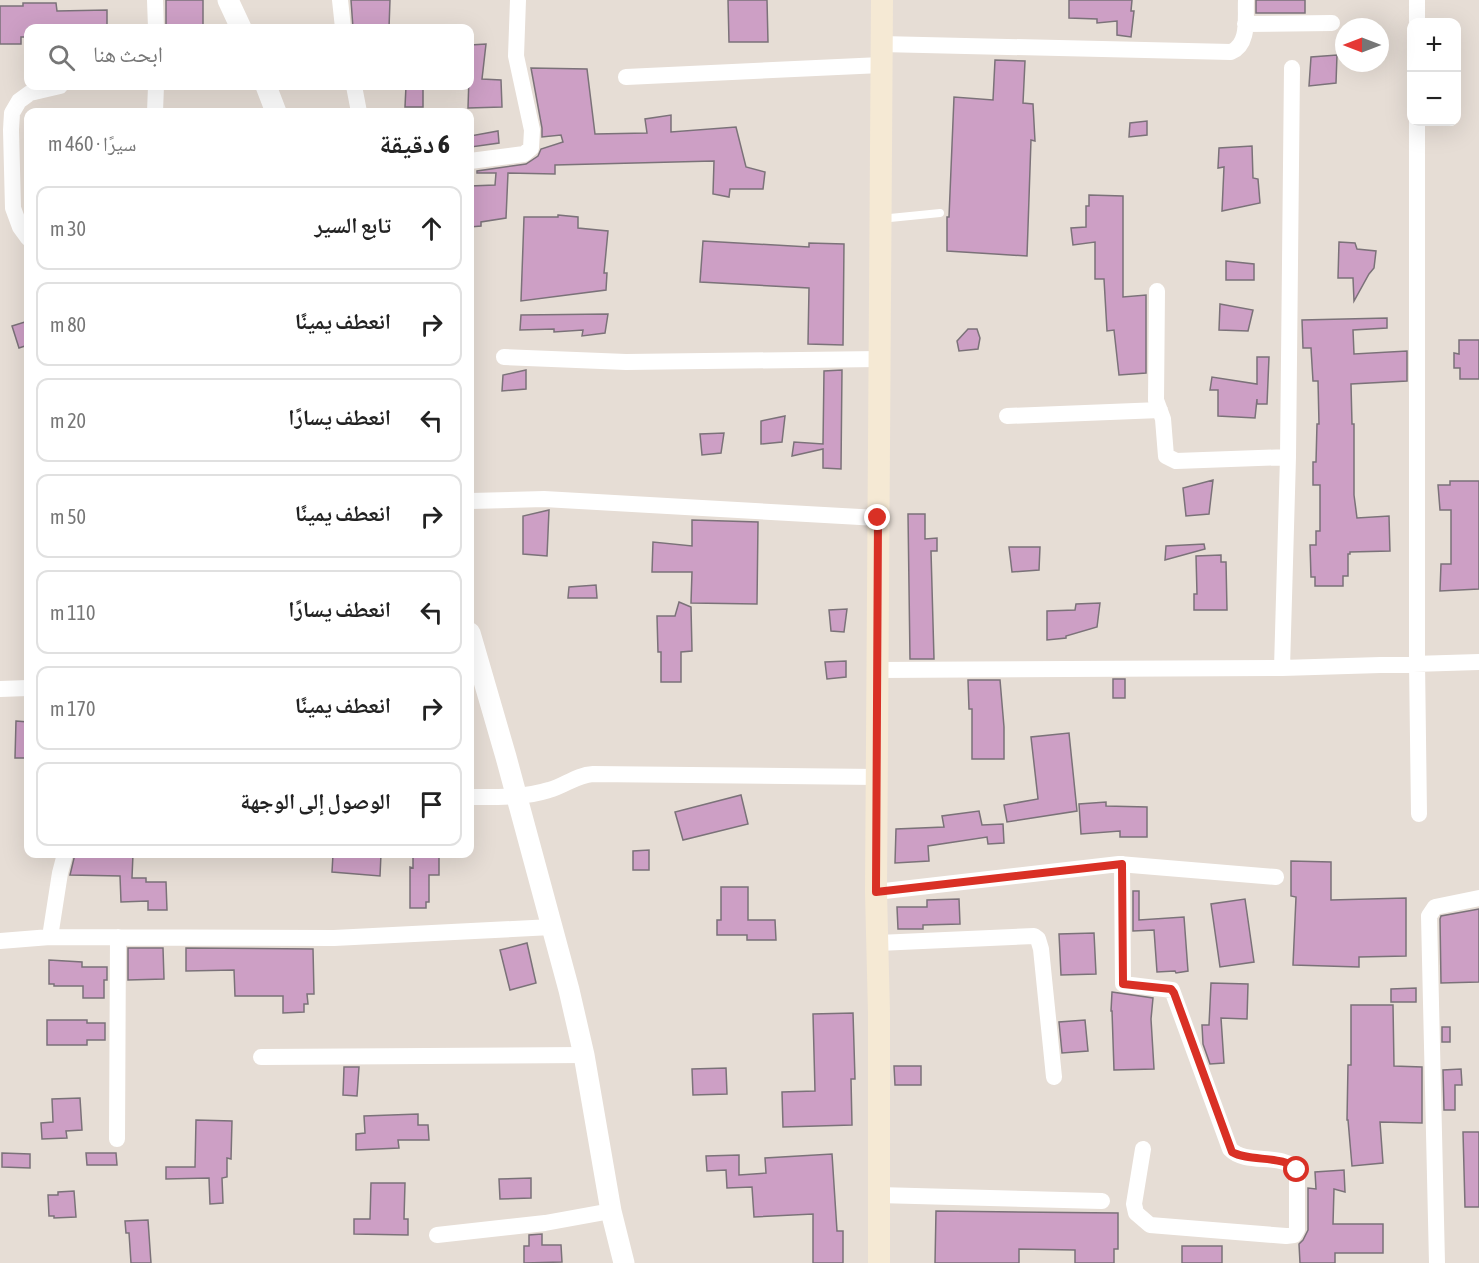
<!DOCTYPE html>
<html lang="ar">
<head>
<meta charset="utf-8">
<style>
	body { margin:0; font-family:"Asap Condensed","Noto Naskh Arabic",sans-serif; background:#f2f2f2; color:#222; direction:rtl }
	.controls { position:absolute; right:18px; top:18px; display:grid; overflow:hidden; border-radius:12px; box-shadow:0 6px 24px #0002 }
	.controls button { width:54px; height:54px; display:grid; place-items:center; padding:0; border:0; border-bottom:2px solid #e0e0e0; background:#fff; color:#222; font:30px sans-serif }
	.compass { position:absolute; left:1335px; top:18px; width:54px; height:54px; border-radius:50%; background:#fff; box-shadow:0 6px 24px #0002; rotate:270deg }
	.stop { position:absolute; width:18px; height:18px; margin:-14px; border:4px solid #d93025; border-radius:50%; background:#fff }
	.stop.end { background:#d93025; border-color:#fff; box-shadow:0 2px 6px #0008 }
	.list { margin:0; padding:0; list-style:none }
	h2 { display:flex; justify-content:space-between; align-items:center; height:78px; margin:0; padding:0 24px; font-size:26px }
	h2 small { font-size:20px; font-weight:400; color:#767676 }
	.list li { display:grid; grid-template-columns:39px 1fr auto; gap:18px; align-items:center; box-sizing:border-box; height:84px; margin:0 12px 12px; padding:0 12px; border:2px solid #e0e0e0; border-radius:12px }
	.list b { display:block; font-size:22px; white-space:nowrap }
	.list em { font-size:20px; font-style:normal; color:#767676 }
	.icon { flex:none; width:33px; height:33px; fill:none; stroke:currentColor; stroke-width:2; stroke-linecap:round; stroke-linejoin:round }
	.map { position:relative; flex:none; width:1479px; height:1263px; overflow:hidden; direction:ltr }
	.search { position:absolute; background:#fff; box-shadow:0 6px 24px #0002; left:24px; top:24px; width:450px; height:66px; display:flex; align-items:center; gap:15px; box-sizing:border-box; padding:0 21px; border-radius:12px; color:#767676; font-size:22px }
	.panel { position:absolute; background:#fff; box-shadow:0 6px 24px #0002; left:24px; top:108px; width:450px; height:750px; border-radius:12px; direction:rtl }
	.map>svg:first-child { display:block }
</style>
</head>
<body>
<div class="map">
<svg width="1479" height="1263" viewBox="0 0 1479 1263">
	<rect width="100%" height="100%" fill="#e6ddd5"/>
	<path fill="#cd9fc5" stroke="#7b7279" stroke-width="1.5" d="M166,0H203V28H166Z
		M351,0H390L389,28H353Z
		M728,0H767L768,42H729Z
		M1069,0H1132L1131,11H1134L1131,37L1117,35V21L1097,23V19L1069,18Z
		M1256,0H1305V13H1256Z
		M23,3H56L57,11L107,10V28H28V37H21V44H0V6H23Z
		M486,44L482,79L501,80L502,107L468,108L470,45Z
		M1337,55L1336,83L1309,86L1311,57Z
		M995,60L1025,61L1023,103L1033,104L1035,141L1031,140L1027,256L947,251V217H949L954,97L993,100Z
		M531,68L587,69L595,134L647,133L645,119L671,115V132L736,127L746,167L765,172L763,189H730L729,197L713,194L714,161L555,165V174L508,173L506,218L481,222V226L470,227V186L495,185L496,173H477V171L526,164L538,156L541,149L563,142L561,135L542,137V128Z
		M406,86H423V107H405Z
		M1147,121V135L1129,137L1130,123Z
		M498,131L499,143L471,147L470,136Z
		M1252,146L1253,178L1258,179L1260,203L1222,211L1224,167L1218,168L1219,148Z
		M1089,195L1123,196V297L1146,295V373L1119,375L1114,330L1107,331L1104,279H1095V242L1073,245L1071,228L1086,227V206H1089Z
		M558,215L578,217V228L608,231L604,273H607L606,290L521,301L524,217H558Z
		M703,241L809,247V243L844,244L843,345L808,344L809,288L700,282Z
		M1339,242L1355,243L1357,249L1376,251L1374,268L1369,274L1354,301L1353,278H1338Z
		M1226,261L1254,264V280H1226Z
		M1220,304L1253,310L1248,331L1219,330Z
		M608,314L605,333L582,336L583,330L554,332V329L520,330L521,315Z
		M1387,318V328L1353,330L1354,354L1407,351V381L1351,384L1352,424H1354V495L1357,518L1389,516L1390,551L1350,552V554H1348V576H1343V586H1315V577H1311L1310,545H1316V531H1320V485H1313V462H1316L1317,424H1319L1318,381H1313L1311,348H1303L1302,320Z
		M28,321V345L19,348L12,326Z
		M968,329H977L980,338L978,349L959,351L957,341Z
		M1459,340H1479V379H1460V368H1454V353L1459,354Z
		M1257,357H1269L1267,404H1257V399L1255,418L1218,416V390H1210L1212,377L1257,384Z
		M526,370V389L502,391L503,375Z
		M842,370L841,469L823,468V449L792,456L794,442L823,444L824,371Z
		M785,416L782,442L761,444V421Z
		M724,433L721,453L702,455L700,434Z
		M1213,480L1209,514L1186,516L1183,488Z
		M1450,481H1479V589L1440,591L1441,564H1451V510H1440L1438,485H1450Z
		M549,510L547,556L523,554V516Z
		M908,514H925V539L937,538V551H931L934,659H910Z
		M692,520L758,522L757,604L691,603L692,572H652L653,542L692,546Z
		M1204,544L1205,549L1165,560L1166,546Z
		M1009,547H1040L1039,570L1012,572Z
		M1221,555V562H1226L1227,610H1194V594H1197L1196,556Z
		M596,585L597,598H568L569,587Z
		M679,602L691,607L692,651L681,652V682H661V652H658L657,616H675Z
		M1100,603L1097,627L1066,636V638L1047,640V611L1075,610L1076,604Z
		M847,609L844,632L831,631L829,610Z
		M846,661V677L827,679L825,662Z
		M1113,679H1125V698H1113Z
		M968,680H1000L1004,727V759H972V709H969Z
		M16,721L28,722V758H15Z
		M1069,733L1077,811L1007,822L1004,805L1038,799L1031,737Z
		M741,795L748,824L683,840L675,812Z
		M1106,802V806L1147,807V837H1120V831L1081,834L1079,804Z
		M979,811L982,825L1003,824L1004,843L988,844L987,837L928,846L929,861L895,863L896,829L944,827L942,816Z
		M649,850V870H633V851Z
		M75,854H133L132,878H146V882H166L167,910H148V901L121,902L120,876L70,875Z
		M333,854H381L380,876L332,872Z
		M413,854H439V875H429V902H426V908H410V867L413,868Z
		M1291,861L1331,862V900L1406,898V956L1359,957V967L1293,965L1296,897L1291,896Z
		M721,887H748V920H775L776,940H747V935H717V920H721Z
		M1133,891H1139V920L1184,917L1188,971L1176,973L1175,971L1157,972L1154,930L1133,931Z
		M959,899L960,924L923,925V929H898L897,907H927V900Z
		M1245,899L1254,962L1220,967L1211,904Z
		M1479,909V982L1441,983L1440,919L1441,916Z
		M1094,933L1096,974L1061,975L1059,934Z
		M527,943L536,983L510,990L500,950Z
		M128,948H163L164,979L128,980Z
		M186,948L313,949L314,994H307L308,1004H304V1012L283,1013V996H235L234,970L186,971Z
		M49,960L82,962V967H107V980H104V998H83V986H54V984H49Z
		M1211,983L1248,984L1247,1019L1221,1018L1224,1063L1210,1064L1203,1044L1202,1025H1209Z
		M1416,988V1002H1391V989Z
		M1112,992L1153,998L1151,1019L1154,1069L1114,1070L1112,1011H1111Z
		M1351,1005H1393L1394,1066L1422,1067V1123L1380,1122L1383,1163L1352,1166L1348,1120H1347L1348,1065H1351Z
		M853,1013L855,1079H851L852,1125L783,1127L782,1092L815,1091L813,1014Z
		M47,1020H87V1023H105V1040H87V1045H47Z
		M1085,1020L1088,1051L1062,1053L1059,1022Z
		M1442,1027H1450V1042H1442Z
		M894,1066H921V1085H895Z
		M344,1067H359L357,1096L343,1095Z
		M726,1068L727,1094L693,1095L692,1069Z
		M1461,1069L1462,1085H1455V1110H1444L1443,1070Z
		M80,1098L82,1130L66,1131L67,1138L42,1139L41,1123L53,1122L52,1099Z
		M418,1114V1125H428L429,1140H398L399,1148L356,1150V1134L365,1133L364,1116Z
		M196,1120L232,1121L231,1159L227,1158V1177L222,1178L223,1203L210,1204L209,1178L166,1179V1167H195Z
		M1463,1132H1479V1207H1465Z
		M2,1153L30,1154V1168L2,1167Z
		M86,1153H116L117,1165H87Z
		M832,1154L837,1231H843V1263H813V1214L754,1217L752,1187L727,1188L726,1170L707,1171L706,1156L739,1155V1175L766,1173L765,1158Z
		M1344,1170L1345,1192L1334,1189L1333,1224H1383V1253H1335V1263H1300L1299,1244L1303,1240L1308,1230V1188L1316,1189L1315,1172Z
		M531,1178V1198L500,1199L499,1179Z
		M371,1183H405L404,1219H408V1235L354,1234V1219H370Z
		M74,1191L76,1217L54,1218V1216H49L48,1195H58V1192Z
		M936,1211L1118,1213V1249H1114V1263H1075V1250L1019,1249V1263H935Z
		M148,1220L151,1263H131L129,1233H126L125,1221Z
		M542,1234V1245H561L562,1262L524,1263V1246H529V1235Z
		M1182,1246H1222V1263H1182Z"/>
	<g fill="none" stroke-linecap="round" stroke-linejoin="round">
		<path stroke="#fff" stroke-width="8" d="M880,219L940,213"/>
		<path stroke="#fff" stroke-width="16" d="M155,0L156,28
			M340,0L343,28
			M1417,22V0
			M1245,24L1332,23
			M881,44L1231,52C1250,44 1245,17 1246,0
			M626,77L881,65
			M354,86L359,112
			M155,112L156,86
			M1417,122V662L1419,814
			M470,161L524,154L531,148L532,130L516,56L518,0
			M28,238L20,227L13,208L11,130L12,113L19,101L30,93L60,86
			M1157,291L1156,400L1163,419L1166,456L1176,461L1288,457
			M504,357L626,362L879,359
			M1007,416L1160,410
			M470,501L544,499L878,518
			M1282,668L1288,457L1292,68
			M878,670L1282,668L1479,662
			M0,689L28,688
			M470,797C497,797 523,798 549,790C565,786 576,775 593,774L877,777
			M1122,864L1123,984L1172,990L1230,1149C1246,1166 1283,1152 1297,1170V1230L1294,1235L1286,1236L1150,1225L1136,1213L1134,1204L1143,1149
			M876,892L1119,864L1276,877
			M50,937L60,873L65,854
			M0,941L50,937L334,938L552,927
			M878,943L1034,936L1038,939L1041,949L1054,1077
			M261,1057L584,1055
			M117,1139L118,937
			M878,1195L1102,1201
			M437,1235L545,1223L611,1211
			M1437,1263L1429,916L1435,907L1479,898"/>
		<path stroke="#fff" stroke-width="21" d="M228,0L241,28
			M266,86L276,112
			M470,633L506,757L569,990L584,1055L611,1211L624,1263"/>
		<path stroke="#f5e9d4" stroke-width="22" d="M879,1263V1013L876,892L882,0"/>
	</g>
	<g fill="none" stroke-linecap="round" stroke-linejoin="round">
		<path stroke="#d93025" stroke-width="8" d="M878,518L876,892L1122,864L1123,984L1171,989L1174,993L1232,1152C1249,1162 1286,1155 1297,1170"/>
	</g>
</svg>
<div class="controls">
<button>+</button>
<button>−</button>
</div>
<svg class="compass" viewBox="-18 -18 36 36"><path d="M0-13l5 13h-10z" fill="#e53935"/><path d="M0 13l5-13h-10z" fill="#767676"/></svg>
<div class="stop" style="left:1297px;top:1170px"></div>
<div class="stop end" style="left:878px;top:518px"></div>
<div class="search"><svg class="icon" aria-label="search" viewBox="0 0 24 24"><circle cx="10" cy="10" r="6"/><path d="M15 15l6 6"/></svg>ابحث هنا</div>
<section class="panel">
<h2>6 دقيقة<small>سيرًا · 460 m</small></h2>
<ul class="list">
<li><svg class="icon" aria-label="ahead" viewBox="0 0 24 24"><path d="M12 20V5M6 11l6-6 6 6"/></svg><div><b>تابع السير</b></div><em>30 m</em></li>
<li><svg class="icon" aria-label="right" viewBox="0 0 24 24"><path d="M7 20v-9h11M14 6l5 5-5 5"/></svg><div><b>انعطف يمينًا</b></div><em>80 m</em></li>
<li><svg class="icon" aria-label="left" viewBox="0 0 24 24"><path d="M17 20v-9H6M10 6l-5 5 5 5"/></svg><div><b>انعطف يسارًا</b></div><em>20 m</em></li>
<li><svg class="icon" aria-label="right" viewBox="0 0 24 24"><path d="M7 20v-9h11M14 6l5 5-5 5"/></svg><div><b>انعطف يمينًا</b></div><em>50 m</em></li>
<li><svg class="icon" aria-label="left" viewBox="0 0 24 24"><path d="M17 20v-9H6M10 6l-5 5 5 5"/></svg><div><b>انعطف يسارًا</b></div><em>110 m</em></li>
<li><svg class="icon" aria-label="right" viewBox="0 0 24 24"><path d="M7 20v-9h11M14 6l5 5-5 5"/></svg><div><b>انعطف يمينًا</b></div><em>170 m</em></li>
<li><svg class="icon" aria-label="arrive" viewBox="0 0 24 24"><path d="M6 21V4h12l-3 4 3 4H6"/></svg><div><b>الوصول إلى الوجهة</b></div></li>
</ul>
</section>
</div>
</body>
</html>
